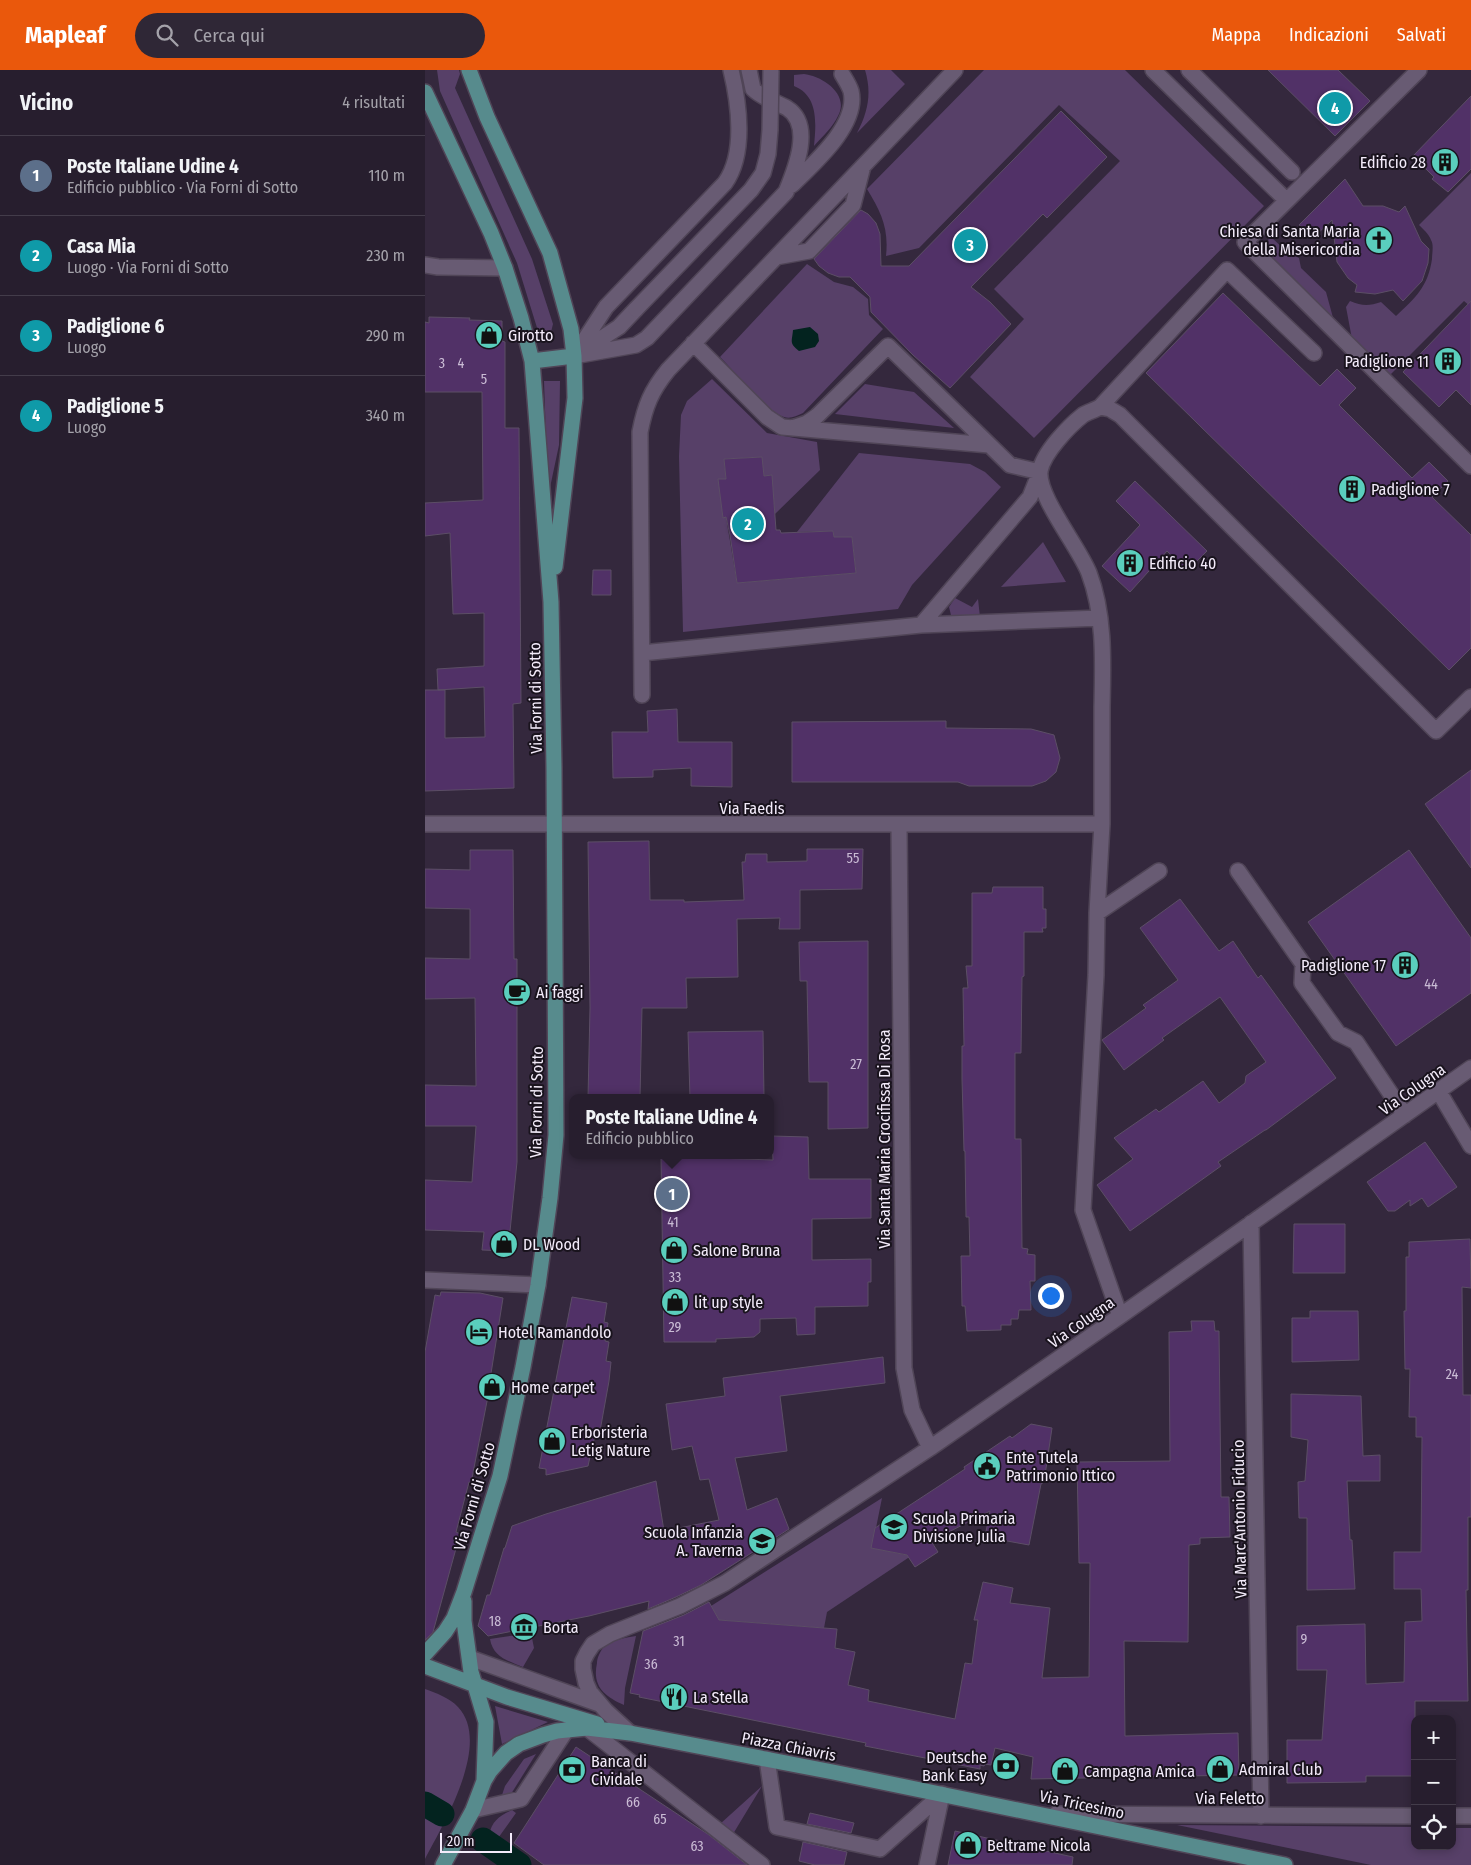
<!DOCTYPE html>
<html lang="it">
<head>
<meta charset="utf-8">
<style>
	body { margin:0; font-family:"Fira Sans Condensed",sans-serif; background:#2f2736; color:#f1f3f6 }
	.controls { position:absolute; right:15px; bottom:15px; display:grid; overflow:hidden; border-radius:10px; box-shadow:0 2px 8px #0003 }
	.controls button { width:45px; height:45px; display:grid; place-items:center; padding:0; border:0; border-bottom:1px solid #433c4a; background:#271e2e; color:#f1f3f6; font:25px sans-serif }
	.scale { position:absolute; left:15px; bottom:12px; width:72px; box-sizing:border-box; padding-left:5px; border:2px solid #f3ebfa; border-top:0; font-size:14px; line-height:18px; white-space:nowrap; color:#f3ebfa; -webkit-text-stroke:4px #19131d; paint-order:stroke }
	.you { position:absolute; left:625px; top:1225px; width:18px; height:18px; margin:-12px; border:4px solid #fff; border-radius:50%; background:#1a73e8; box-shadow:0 0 0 8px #1a73e833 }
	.badge { display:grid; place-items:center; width:32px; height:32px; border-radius:50%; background:#ea580c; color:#fff; font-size:16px; font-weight:700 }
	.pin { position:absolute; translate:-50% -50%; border:2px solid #fff; box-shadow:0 1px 5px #0006 }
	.popup { position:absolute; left:144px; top:1024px; width:205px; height:65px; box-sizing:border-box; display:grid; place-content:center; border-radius:10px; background:#271e2e; filter:drop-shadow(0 1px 4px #0005); font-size:16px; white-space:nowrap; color:#a4a2aa }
	.popup b { font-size:19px; color:#f1f3f6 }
	.popup::after { content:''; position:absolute; left:50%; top:100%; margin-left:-10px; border:10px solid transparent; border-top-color:#271e2e }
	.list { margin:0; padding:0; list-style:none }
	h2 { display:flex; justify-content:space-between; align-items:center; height:65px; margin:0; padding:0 20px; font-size:21px }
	h2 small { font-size:16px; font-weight:400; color:#a4a2aa }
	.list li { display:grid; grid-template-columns:32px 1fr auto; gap:15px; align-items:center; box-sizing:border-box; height:80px; padding:0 20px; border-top:1px solid #433c4a }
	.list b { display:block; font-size:19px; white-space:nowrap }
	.list p { margin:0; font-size:16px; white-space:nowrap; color:#a4a2aa }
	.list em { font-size:16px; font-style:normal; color:#a4a2aa }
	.icon { flex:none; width:28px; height:28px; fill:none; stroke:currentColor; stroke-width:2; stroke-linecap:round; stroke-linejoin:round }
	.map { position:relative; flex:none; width:1046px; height:1795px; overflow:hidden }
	header { display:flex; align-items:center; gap:30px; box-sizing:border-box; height:70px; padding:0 25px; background:#ea580c; color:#fff }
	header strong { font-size:24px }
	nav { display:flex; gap:28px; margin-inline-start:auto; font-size:18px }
	.search { width:350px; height:45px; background:#2f2736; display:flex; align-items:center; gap:12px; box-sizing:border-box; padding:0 18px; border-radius:28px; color:#a4a2aa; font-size:19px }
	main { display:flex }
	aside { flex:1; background:#271e2e }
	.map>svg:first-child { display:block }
</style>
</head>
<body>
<header>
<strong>Mapleaf</strong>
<div class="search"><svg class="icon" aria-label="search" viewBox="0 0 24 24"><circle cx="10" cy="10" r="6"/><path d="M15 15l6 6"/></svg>Cerca qui</div>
<nav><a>Mappa</a><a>Indicazioni</a><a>Salvati</a></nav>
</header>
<main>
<aside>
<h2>Vicino<small>4 risultati</small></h2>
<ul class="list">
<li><span class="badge" style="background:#5c6f8a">1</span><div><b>Poste Italiane Udine 4</b><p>Edificio pubblico · Via Forni di Sotto</p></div><em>110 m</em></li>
<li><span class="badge" style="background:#0f9aa8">2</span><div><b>Casa Mia</b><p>Luogo · Via Forni di Sotto</p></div><em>230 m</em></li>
<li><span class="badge" style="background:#0f9aa8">3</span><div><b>Padiglione 6</b><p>Luogo</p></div><em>290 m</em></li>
<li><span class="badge" style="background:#0f9aa8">4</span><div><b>Padiglione 5</b><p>Luogo</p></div><em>340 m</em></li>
</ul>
</aside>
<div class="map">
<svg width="1046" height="1795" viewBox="0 0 1046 1795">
	<rect width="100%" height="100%" fill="#34283d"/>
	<path fill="#574068" d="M12,0H34L35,4L30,18L107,189L128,254L126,262L122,267L117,266L113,261L92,193L15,21Z
		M440,0H466L480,14L432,63C443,42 447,23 440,0Z
		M559,0H700L839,136L609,368L545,307L599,249L569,219L695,91L634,35L494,178L461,186C464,158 456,142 442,119Z
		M379,4C397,6 425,24 413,46C408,57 397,67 389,76C391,54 394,26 369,16V5Z
		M1046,103V237L1039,231L964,306L927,269L921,237L925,231C937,236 944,236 956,232L971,246C990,228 1003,217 1007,189C1007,183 1009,175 1006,170C1004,164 998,159 994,155Z
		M844,165L862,182L874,188L876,198L901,222L910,255L845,187L843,173Z
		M382,194L409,212L428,217L443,229L444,245L458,259L378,343C371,346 366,349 359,347C341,341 310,302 295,287Z
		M287,309L342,363L392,372L395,400L350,444L346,405L339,406L336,387L299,389L301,409L294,410L298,447H301L312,513L431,503L427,467H409L408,461L372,462L434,383L545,394L560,402L576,417L487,515L473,539L258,562L254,386L256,345L262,331Z
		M119,311H135L134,375L123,427Z
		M440,314L489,322L529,358L410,344Z
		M618,472L641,512L576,517Z
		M530,528L547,537L553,529L555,547H529L526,545L524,537Z
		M457,1428L447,1478L486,1486L402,1542L399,1558L293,1550L286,1536Z
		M106,1563L109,1578L98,1597C83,1591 68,1587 65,1569Z
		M211,1566L200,1618L199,1635C179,1626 167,1616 172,1593C172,1588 175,1582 178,1578C187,1570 199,1568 211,1566Z
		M0,1619C11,1623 25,1628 33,1637C67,1673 19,1753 0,1789Z
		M70,1636L123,1652L77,1674Z
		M111,1684L86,1724L77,1725L80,1716L99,1689Z
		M337,1716L308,1764L295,1754Z
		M87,1740L91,1743L71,1771L64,1765C67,1751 74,1746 87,1740Z
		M752,1755L990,1757V1776H1027V1758H1046V1795H946Z"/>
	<path fill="#03231f" d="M385,257L393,264L394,271L390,277L374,281C364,273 367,272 368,260Z"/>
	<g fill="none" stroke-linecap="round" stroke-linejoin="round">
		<path stroke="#03231f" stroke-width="25" d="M0,1734L17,1744
			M58,1770L94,1795"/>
	</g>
	<path fill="#513167" stroke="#5c4e66" d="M843,0H913L945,31L910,66Z
		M1046,26V99L1023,122L1007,109L1009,107L988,86Z
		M636,41L682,87L622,148L618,144L546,217L565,232L586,254L525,318L488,285L446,242L445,227L425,207H414L403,203L394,196L389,189L436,140L443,144L451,153L455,164L456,196H484Z
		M920,109L938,136H958L974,142L980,136L996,171L1004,179L1003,193L997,211L978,231L968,220L950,224L930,222L932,215L923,208L912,192L907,150L890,166L874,155Z
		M798,223L895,316L912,299L931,318L914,335L987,408L1004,392L1023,411L1007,427L1046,465V578L1024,600L721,303Z
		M1046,231V335L1031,320L1014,337L978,302Z
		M4,247L45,248L44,250L77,251V271L80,272V358H94L96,633L88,634L89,718L0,721V620H20V668L60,667L59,617L13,620L12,599L59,596V543L28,544L25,463L0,466V433L58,430L57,322H0V252L4,253Z
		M337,387L339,406L347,405L351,460H355L356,463L408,461L409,467H427L431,503L312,513L305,465L301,447L298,448L293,409H301L299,389Z
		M710,411L782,481L762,501L742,481L705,522L677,496L715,455L691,431Z
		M168,500H186V525H167Z
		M252,639L253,672H307V717L266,716V698L228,700V707L188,708L187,662H223L222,641Z
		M521,651V658L606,659L629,665L635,688L631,702L621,711L607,716H544L533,712H367V652Z
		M1046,700V798L1000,734Z
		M224,771L225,830H259V832L319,830L317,792H320L321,784H342V792L382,791V779H438L437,819L375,820V859H354L355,848L312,849L313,907L261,908L262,938H217L215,1028H163L165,938L163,772Z
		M45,780H88L89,889H92V1092L83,1181L57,1180L59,1162L0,1160V1110L47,1112L51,1056H0V1015L51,1016L50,928L0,929V888L45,889V839L0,838V799L45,800Z
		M984,780L1046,868V923L971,976L883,852Z
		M568,817H618V839H621V858H617L618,862H599V906L597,907L596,983H590V1069H596L597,1178L603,1179L602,1184L610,1185V1211H605L606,1240H594L593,1249H586V1255H576V1260L542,1261L540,1236H537L536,1186H545L544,1147H541L540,1081H539L537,1009V976H539L538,918H543L541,896H547V823H567Z
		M755,829L794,881L808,871L833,908L836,905L911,1008L841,1060H840L793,1092L796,1096L705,1161L672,1115L708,1089L689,1068L731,1039L734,1042L778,1011L794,1033L820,1013L821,1006L841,992L795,927L737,968L739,970L699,1000L677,970L721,938L718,935L753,910L715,858Z
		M443,871V1058L403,1059V1012H384L382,911H375L374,872Z
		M338,961L339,1028H265L263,962Z
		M347,1066L383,1067L384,1109H446V1148L387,1149V1190L446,1189V1212H443V1236L390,1237V1264L372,1265L371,1248L335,1249V1262L329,1267L291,1269V1272H239L236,1087L288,1086V1088L348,1090Z
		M1000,1072L1032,1117L1003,1137L997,1128L985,1136V1130L970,1141H963L942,1112Z
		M869,1154H920V1203H868Z
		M1045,1169L1046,1218L1037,1217L1038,1325H1046V1447H1043V1520H1041L1043,1631H990V1706H941V1712L862,1713V1670H897L902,1600H872V1556L940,1554L941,1614L979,1612L980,1552L997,1551L996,1519H969V1482H996L997,1367H991V1347H984L985,1299H980L979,1241H981V1187H984V1172Z
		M16,1222L55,1223L78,1228L64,1316H65L46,1413L44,1412L31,1462L35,1464L8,1562L0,1570V1282L10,1225L15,1226Z
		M147,1227L182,1233L179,1252L183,1253L180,1271L184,1272L181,1291L186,1292L184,1311L175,1361H172L168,1373L163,1396L121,1405V1399L114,1398Z
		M885,1241H933L934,1290L867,1292V1248H885Z
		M766,1251H789L790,1261H794L796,1427H804L805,1467L775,1468V1474L764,1475L763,1572L699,1571L700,1666L813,1663L814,1705L606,1709L608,1687L570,1678L566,1695L560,1694L559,1696L555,1695V1699L440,1676L441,1673L214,1627L215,1625L205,1623L218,1561L259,1545L284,1532L294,1550L412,1559L410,1578L430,1582L423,1615L444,1620L443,1631L530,1649L540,1593L547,1594L553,1550H549L558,1512L588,1518L585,1533L625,1538L617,1608L664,1607L665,1493H654L652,1392L745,1391L744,1262L767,1261Z
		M458,1287L460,1313L355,1326L362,1381L310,1388L322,1440L352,1428L364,1459L276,1515L251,1527L223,1539L224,1531L164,1546L63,1566L53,1556L62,1525H65L79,1478H80L87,1456L121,1444L231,1411L239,1461L294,1450L284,1409L275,1410L267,1376L247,1380L241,1334L300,1326L298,1308Z
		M866,1324L936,1326L938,1386L955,1385V1411H922L925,1470H927L930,1519L882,1520V1448H874L873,1412L880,1411L883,1370L866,1367Z
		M606,1354L627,1358L619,1412L616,1414L604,1475L560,1467L565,1441L506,1471L513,1482L490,1497L482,1485L446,1478L450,1458L540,1399L539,1397L585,1366L587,1368Z
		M151,1677L284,1765L322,1795H119L89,1773Z
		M385,1743L429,1753L426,1763L382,1754Z
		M530,1761L648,1787L647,1795H523Z
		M378,1772L422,1782L419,1795H390L374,1791Z"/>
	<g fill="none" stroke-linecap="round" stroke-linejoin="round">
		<g stroke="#504557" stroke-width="18">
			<path id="minor" d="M728,0L856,125
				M764,0L867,102
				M994,0L820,172L1046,396
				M367,115C388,94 434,55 426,21C424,15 420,9 417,4
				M351,187L384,181L428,135L438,96
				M0,195L13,197L80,198
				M268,273L342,347L357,357L564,375
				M157,281L194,257L211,239
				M149,286L211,275L222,268L361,122C370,100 389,55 362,38C351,32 337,28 328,19L324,0
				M149,286L181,237L300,113C321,84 314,33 306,0
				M675,337L685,339L695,345L1011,661L1046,627
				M367,358L382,353L392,346L463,276L585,395L615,402L605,427L496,555L675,548
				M217,583L496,555
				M217,625L215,362C220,336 226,321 243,300L530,0
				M0,754H677C677,715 677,676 677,637C678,592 680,545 664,503C654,477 612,426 615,401C618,383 644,356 658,345C663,342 670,340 675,337L802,200L889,283
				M474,756L479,1298L487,1340L505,1378
				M813,801L878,894L877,913L913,963L931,972L980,1045
				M672,843L677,754
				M1014,1022L1046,1076
				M826,1153L836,1746
				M0,1210L113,1215
				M695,1246L658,1140L671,905L672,843L734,801
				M45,1588L174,1634
				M162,1658L337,1795
				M205,1663L181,1641L165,1622L161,1613L158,1599V1591L162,1583L168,1574L185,1564L255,1536L300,1513L505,1378L695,1246L1046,998
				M342,1689L352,1757L455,1779L517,1724
				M48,1740L96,1729L142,1659
				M631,1744L990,1746
				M1027,1746H1046
				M502,1795L517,1724"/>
		</g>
		<g stroke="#504557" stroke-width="18">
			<path id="major" d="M44,0L62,47L125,183L146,259L149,286L150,328L130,497
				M0,22L66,163L80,198L96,248L107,291L126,532L129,697L131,1065L125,1128L113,1215L98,1297L75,1406L39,1522L29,1548L20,1562L0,1584
				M107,291L149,286
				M39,1531V1551L46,1602L61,1652L59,1710
				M0,1596L82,1627L172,1654
				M18,1795L48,1740L59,1711L65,1701L81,1683L94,1674L118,1665L132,1661L162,1658L205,1663L408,1702L860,1795"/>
		</g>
		<use href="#minor" stroke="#685b73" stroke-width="15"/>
		<use href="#major" stroke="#578b8d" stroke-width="15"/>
		<g stroke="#504557" stroke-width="18" stroke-linecap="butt">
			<path id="minor-bridge" d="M211,239L326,120L338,103L343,84L345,60L346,0"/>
		</g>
		<use href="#minor-bridge" stroke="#685b73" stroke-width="15"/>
	</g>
	<defs>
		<g id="building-disc" transform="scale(1.4375)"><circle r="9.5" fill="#5acebd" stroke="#19131d"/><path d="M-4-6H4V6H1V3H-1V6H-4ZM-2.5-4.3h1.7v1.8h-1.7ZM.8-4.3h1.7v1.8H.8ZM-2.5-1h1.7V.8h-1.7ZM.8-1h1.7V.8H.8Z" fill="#111"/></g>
		<g id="church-disc" transform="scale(1.4375)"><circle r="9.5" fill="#5acebd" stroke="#19131d"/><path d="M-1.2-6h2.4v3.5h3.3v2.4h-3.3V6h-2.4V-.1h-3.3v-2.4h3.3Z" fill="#111"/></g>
		<g id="shop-disc" transform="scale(1.4375)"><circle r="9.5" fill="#5acebd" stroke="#19131d"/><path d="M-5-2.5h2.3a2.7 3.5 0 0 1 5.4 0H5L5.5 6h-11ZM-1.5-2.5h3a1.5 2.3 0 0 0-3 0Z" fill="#111"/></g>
		<g id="cafe-disc" transform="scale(1.4375)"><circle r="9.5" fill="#5acebd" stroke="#19131d"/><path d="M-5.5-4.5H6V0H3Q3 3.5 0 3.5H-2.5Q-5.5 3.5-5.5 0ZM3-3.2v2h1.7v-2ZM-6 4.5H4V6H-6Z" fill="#111"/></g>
		<g id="hotel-disc" transform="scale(1.4375)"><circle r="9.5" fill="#5acebd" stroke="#19131d"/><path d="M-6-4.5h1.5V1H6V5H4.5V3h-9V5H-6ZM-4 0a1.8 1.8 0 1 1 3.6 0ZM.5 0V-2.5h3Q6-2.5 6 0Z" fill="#111"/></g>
		<g id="civic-disc" transform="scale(1.4375)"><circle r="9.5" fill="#5acebd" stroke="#19131d"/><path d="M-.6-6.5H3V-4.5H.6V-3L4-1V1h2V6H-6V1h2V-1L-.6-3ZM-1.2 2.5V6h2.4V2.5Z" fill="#111"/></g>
		<g id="school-disc" transform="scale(1.4375)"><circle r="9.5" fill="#5acebd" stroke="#19131d"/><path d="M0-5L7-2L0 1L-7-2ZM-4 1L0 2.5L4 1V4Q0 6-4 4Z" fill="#111"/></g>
		<g id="museum-disc" transform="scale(1.4375)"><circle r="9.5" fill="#5acebd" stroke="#19131d"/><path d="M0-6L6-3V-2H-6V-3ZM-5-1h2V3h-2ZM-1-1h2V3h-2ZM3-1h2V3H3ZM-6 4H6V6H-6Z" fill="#111"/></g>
		<g id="restaurant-disc" transform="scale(1.4375)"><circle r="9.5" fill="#5acebd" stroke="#19131d"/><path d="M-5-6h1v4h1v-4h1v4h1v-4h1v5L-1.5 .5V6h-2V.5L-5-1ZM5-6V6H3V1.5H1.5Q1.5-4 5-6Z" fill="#111"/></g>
		<g id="bank-disc" transform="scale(1.4375)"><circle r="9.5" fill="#5acebd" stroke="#19131d"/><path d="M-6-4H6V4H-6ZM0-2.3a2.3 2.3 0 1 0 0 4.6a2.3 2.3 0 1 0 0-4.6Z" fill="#111"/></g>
	</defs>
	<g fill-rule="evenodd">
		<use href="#building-disc" x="1020" y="92"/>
		<use href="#church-disc" x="954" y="170"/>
		<use href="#shop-disc" x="64" y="265"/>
		<use href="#building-disc" x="1023" y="291"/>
		<use href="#building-disc" x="927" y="419"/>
		<use href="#building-disc" x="705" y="493"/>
		<use href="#building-disc" x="980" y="895"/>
		<use href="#cafe-disc" x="92" y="922"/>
		<use href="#shop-disc" x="79" y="1174"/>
		<use href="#shop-disc" x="249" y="1180"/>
		<use href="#shop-disc" x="250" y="1232"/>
		<use href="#hotel-disc" x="54" y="1262"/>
		<use href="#shop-disc" x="67" y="1317"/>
		<use href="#shop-disc" x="127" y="1371"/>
		<use href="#civic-disc" x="562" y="1396"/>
		<use href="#school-disc" x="469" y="1457"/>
		<use href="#school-disc" x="337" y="1471"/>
		<use href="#museum-disc" x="99" y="1557"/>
		<use href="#restaurant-disc" x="249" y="1627"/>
		<use href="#bank-disc" x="581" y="1696"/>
		<use href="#shop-disc" x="795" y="1699"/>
		<use href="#bank-disc" x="147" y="1700"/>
		<use href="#shop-disc" x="640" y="1701"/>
		<use href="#shop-disc" x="543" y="1775"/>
	</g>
	<g text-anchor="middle" stroke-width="4" stroke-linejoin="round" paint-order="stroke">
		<g font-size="14" fill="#cabcd5">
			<text x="17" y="298">3</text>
			<text x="36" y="298">4</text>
			<text x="59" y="314">5</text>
			<text x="428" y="793">55</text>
			<text x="1006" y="919">44</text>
			<text x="431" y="999">27</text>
			<text x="248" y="1157">41</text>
			<text x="250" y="1212">33</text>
			<text x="250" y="1262">29</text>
			<text x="1027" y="1309">24</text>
			<text x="70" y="1556">18</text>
			<text x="879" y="1574">9</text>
			<text x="254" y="1576">31</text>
			<text x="226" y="1599">36</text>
			<text x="208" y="1737">66</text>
			<text x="235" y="1754">65</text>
			<text x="272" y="1781">63</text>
		</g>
		<g font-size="16" fill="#f3ebfa" stroke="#19131d" text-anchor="start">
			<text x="1001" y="98" text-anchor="end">Edificio 28</text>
			<text x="935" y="167" text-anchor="end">Chiesa di Santa Maria<tspan x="935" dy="18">della Misericordia</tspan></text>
			<text x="83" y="271">Girotto</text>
			<text x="1004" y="297" text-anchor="end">Padiglione 11</text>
			<text x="946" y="425">Padiglione 7</text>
			<text x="724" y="499">Edificio 40</text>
			<text x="961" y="901" text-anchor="end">Padiglione 17</text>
			<text x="111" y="928">Ai faggi</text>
			<text x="98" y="1180">DL Wood</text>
			<text x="268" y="1186">Salone Bruna</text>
			<text x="269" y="1238">lit up style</text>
			<text x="73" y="1268">Hotel Ramandolo</text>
			<text x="86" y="1323">Home carpet</text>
			<text x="146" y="1368">Erboristeria<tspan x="146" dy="18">Letig Nature</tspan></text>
			<text x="581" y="1393">Ente Tutela<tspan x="581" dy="18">Patrimonio Ittico</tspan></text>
			<text x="488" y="1454">Scuola Primaria<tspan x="488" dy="18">Divisione Julia</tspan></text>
			<text x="318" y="1468" text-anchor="end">Scuola Infanzia<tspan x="318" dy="18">A. Taverna</tspan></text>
			<text x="118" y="1563">Borta</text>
			<text x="268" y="1633">La Stella</text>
			<text x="562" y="1693" text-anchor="end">Deutsche<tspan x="562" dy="18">Bank Easy</tspan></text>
			<text x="166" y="1697">Banca di<tspan x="166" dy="18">Cividale</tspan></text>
			<text x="814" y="1705">Admiral Club</text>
			<text x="659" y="1707">Campagna Amica</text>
			<text x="562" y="1781">Beltrame Nicola</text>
		</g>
		<g font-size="16" fill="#f3ebfa" stroke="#19131d">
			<text transform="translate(110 628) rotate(-91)" y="6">Via Forni di Sotto</text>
			<text x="327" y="744">Via Faedis</text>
			<text transform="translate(987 1019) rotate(-35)" y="6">Via Colugna</text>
			<text transform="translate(111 1032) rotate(-89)" y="6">Via Forni di Sotto</text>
			<text transform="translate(459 1069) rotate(-90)" y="6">Via Santa Maria Crocifissa Di Rosa</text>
			<text transform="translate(656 1252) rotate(-35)" y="6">Via Colugna</text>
			<text transform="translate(49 1426) rotate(-74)" y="6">Via Forni di Sotto</text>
			<text transform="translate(814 1449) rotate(-91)" y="6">Via Marc'Antonio Fiducio</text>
			<text transform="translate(364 1676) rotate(11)" y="6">Piazza Chiavris</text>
			<text x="805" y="1734">Via Feletto</text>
			<text transform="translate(657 1734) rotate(12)" y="6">Via Tricesimo</text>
		</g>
	</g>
</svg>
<div class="controls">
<button>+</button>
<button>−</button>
<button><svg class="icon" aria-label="locate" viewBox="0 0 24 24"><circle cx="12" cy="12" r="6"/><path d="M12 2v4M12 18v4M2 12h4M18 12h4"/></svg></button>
</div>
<div class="scale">20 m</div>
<div class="you"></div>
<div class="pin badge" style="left:247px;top:1124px;background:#5c6f8a">1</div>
<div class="popup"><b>Poste Italiane Udine 4</b>Edificio pubblico</div>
<div class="pin badge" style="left:323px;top:454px;background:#0f9aa8">2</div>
<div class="pin badge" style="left:545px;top:175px;background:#0f9aa8">3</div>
<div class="pin badge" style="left:910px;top:38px;background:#0f9aa8">4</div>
</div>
</main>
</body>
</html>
